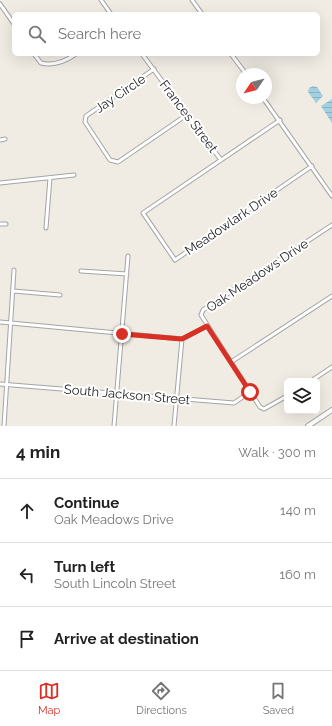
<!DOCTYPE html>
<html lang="en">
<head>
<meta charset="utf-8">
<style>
	body { margin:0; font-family:Raleway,sans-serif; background:#f6f6f6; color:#222 }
	.controls { position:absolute; right:12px; bottom:12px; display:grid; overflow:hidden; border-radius:6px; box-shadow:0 4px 16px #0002 }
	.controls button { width:36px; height:36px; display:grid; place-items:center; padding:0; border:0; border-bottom:1px solid #e0e0e0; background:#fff; color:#222; font:20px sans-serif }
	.compass { position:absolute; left:236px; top:68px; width:36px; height:36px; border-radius:50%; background:#fff; box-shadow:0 4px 16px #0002; rotate:235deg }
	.stop { position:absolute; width:12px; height:12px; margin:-9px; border:3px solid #d93025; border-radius:50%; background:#fff }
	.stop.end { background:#d93025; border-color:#fff; box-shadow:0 1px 4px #0008 }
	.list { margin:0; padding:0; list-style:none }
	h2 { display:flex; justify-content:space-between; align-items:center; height:52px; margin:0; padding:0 16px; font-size:17px }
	h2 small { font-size:13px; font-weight:400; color:#767676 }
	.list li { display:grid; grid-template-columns:26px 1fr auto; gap:12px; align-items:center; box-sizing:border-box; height:64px; padding:0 16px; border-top:1px solid #e0e0e0 }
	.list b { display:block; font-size:15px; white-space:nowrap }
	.list p { margin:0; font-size:13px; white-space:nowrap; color:#767676 }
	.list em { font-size:13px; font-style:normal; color:#767676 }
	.icon { flex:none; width:22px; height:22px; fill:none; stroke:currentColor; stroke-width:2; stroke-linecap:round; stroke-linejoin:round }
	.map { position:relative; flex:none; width:332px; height:426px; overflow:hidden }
	.search { position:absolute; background:#fff; box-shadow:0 4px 16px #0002; left:12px; right:12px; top:12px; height:44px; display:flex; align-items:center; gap:10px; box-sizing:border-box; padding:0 14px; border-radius:6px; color:#767676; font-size:15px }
	.sheet { height:244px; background:#fff }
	nav { display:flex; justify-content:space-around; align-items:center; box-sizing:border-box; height:56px; border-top:1px solid #e0e0e0; background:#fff; font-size:11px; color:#767676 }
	nav a { display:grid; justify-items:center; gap:2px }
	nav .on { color:#d93025 }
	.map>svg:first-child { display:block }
</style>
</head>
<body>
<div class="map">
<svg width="332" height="426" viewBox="0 0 332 426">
	<defs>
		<pattern id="water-rules" width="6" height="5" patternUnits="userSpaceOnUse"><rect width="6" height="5" fill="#a2d0e0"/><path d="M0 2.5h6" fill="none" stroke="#8bb2c0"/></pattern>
	</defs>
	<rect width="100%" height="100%" fill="#f0ece4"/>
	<path fill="url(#water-rules)" d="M313,86L317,87L323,96L316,103L308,92L309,88Z
		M332,99V123L321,106Z"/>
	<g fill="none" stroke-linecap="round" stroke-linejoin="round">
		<g stroke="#a5a5a5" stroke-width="5">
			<path id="minor" d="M101,0L111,14
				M192,0L202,14
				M0,4L14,24
				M34,54L41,63C53,66 66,61 76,54
				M142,54L221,160
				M231,54L246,74
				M154,69L86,116L85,122L110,160L118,162L188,114
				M263,98L332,196
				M280,120L143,213L175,260L312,166
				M0,140L5,139
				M0,183L74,175
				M0,224H6
				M46,228L50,178
				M81,271L127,274
				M13,291L60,295
				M0,322L182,339L207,326
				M231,362L332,296
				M311,381L332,367
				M0,384L234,403L250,392
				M287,396L264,409L260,407L201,315L203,310L332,225
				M4,426L14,270
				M114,426L128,256
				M174,426L182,339"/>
		</g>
		<g stroke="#a5a5a5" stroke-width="6">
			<path id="tertiary" d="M308,426L332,410"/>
		</g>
		<use href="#minor" stroke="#fff" stroke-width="3"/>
		<use href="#tertiary" stroke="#fff" stroke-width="4"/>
	</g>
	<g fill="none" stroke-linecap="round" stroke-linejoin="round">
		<path stroke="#d93025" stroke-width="5" d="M122,334L182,339L207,326L250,392"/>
	</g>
	<g text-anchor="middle" stroke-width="4" stroke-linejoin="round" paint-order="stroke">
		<g font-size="13" fill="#1e1e1e" stroke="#fff">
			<text transform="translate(120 93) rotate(-34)" y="5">Jay Circle</text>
			<text transform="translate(189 116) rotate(53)" y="5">Frances Street</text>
			<text transform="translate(231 221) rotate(-34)" y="5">Meadowlark Drive</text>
			<text transform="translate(257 275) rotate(-34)" y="5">Oak Meadows Drive</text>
			<text transform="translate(127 394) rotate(5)" y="5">South Jackson Street</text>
		</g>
	</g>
</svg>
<div class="controls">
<button><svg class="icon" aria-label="layers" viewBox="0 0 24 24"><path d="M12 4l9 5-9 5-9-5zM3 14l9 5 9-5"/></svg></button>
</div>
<svg class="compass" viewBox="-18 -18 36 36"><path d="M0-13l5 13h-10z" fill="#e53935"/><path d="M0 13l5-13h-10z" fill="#767676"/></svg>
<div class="stop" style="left:250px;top:392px"></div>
<div class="stop end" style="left:122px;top:334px"></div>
<div class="search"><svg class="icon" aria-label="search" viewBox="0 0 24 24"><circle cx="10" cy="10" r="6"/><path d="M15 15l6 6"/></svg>Search here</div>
</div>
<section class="sheet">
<h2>4 min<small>Walk · 300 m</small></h2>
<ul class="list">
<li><svg class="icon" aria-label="ahead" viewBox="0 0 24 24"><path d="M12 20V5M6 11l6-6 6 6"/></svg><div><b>Continue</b><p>Oak Meadows Drive</p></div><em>140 m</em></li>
<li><svg class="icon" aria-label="left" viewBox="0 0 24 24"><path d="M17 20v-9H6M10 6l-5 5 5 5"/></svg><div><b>Turn left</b><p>South Lincoln Street</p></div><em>160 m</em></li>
<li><svg class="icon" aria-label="arrive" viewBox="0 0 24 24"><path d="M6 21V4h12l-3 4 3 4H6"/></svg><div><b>Arrive at destination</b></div></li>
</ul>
</section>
<nav>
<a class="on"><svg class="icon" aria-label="map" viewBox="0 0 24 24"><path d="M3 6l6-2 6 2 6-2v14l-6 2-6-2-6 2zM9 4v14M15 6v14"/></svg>Map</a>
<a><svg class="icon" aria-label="directions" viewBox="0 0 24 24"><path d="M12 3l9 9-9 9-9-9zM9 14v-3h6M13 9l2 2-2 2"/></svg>Directions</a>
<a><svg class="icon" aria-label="saved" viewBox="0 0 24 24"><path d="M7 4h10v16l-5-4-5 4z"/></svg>Saved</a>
</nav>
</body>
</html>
